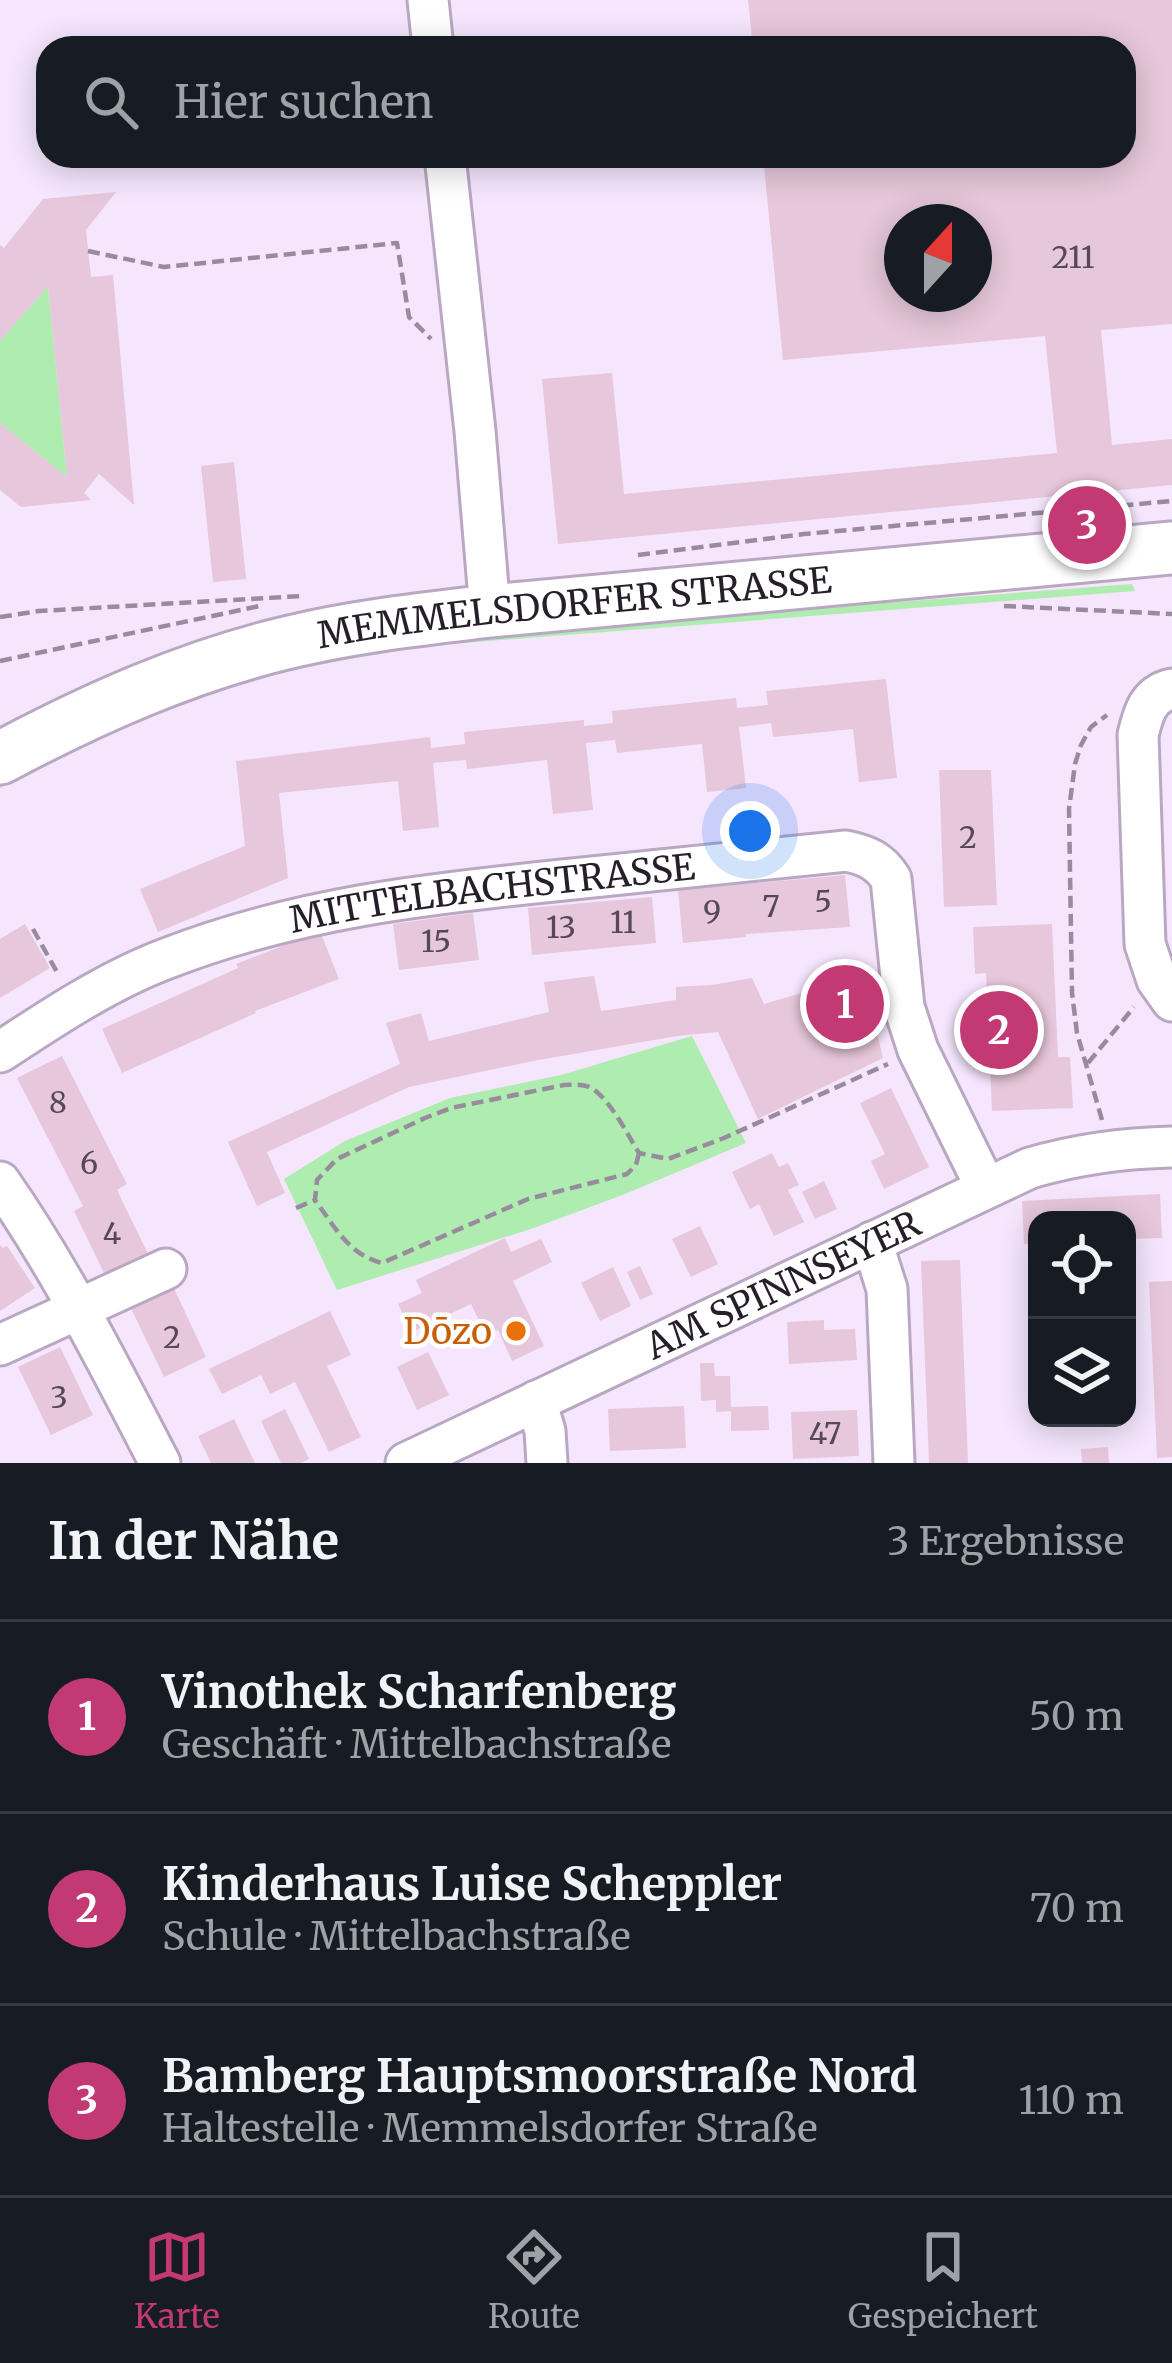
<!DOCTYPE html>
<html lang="de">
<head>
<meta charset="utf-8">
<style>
	body { margin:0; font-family:Merriweather,serif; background:#242831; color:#f1f3f6 }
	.controls { position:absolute; right:36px; bottom:36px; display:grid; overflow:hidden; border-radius:24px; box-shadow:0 6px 30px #0003 }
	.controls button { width:108px; height:108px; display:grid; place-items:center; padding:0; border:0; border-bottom:3px solid #363941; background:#171b24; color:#f1f3f6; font:60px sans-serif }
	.compass { position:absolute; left:884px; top:204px; width:108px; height:108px; border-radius:50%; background:#171b24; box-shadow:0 6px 30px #0003; rotate:21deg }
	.you { position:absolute; left:750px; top:831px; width:42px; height:42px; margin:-30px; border:9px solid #fff; border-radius:50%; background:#1a73e8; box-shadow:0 0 0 18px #1a73e833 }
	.badge { display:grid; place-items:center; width:78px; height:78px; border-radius:50%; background:#c33974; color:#fff; font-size:39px; font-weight:700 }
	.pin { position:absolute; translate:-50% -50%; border:6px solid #fff; box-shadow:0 3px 12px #0006 }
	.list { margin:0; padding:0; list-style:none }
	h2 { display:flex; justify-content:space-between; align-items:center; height:156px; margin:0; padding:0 48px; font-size:51px }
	h2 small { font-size:39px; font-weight:400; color:#9ea1a6 }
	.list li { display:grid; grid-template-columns:78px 1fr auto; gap:36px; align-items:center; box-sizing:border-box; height:192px; padding:0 48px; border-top:3px solid #363941 }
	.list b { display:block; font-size:45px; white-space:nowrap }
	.list p { margin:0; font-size:39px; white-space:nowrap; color:#9ea1a6 }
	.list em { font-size:39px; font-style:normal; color:#9ea1a6 }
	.icon { flex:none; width:66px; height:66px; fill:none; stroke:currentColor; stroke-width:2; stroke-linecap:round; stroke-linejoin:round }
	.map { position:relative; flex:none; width:1172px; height:1463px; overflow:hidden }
	.search { position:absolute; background:#171b24; box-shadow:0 6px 30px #0003; left:36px; right:36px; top:36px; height:132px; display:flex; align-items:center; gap:30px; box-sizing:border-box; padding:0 42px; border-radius:36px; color:#9ea1a6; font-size:45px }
	.sheet { height:732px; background:#171b24 }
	nav { display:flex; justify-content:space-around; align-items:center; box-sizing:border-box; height:168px; border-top:3px solid #363941; background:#171b24; font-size:33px; color:#9ea1a6 }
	nav a { display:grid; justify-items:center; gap:6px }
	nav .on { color:#c33974 }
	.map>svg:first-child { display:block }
</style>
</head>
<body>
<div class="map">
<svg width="1172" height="1463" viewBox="0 0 1172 1463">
	<rect width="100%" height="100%" fill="#f5e6fd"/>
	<path fill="#aeecb0" d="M48,286L67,477L0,423V341Z
		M1132,584L1135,591L424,646C365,657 306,665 249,681C162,704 79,745 0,788V778L211,684L437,637Z
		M692,1036L746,1143L625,1194L531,1229L337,1290L284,1179L345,1141L450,1098L561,1075Z"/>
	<path fill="#e7c7db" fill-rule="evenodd" d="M748,0H1172V324L1101,330L1112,445L1172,439V485L558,544L542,379L612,373L624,494L1057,453L1045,336L783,360L763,156H1124V48H753ZM902,222H974V294H902Z
		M116,192L86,230L91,277L113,275L134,505L99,474L84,493L91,500L21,507L0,490V423L67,477L48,286L0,341V245L4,248L43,199Z
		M234,462L246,579L213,582L201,466Z
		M886,679L897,778L859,782L853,729L773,737L771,723L739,727L746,788L707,792L702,744L617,753L615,740L586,743L593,810L553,814L547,760L467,769L466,760L433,763L439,827L403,831L398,781L279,793L288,878L158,932L140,889L245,846L236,761L430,737L431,748L465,744L464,732L584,720V726L613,723L612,711L736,698L737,708L768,705L766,691Z
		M939,770H991L997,905L944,907Z
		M845,875L850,927L746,934V937L683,943L678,890Z
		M652,897L656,943L532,955L528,908Z
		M473,913L479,960L399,970L393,924Z
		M25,924L50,968L0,998V939Z
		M1052,924L1058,1057H1070L1073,1108L992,1111L986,973L975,974L973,927Z
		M320,931L339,979L255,1011L256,1013L122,1073L102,1029L238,968L236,964Z
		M863,975L883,1058L758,1119L718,1032L677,1036L533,1061L409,1087L267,1152L285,1193L257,1206L228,1142L400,1064L386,1023L421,1013L429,1041L549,1012L544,982L594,976L601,1011L676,1000V987L712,985L752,978L764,1004Z
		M62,1056L127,1184L117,1190L148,1254L105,1275L74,1211L83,1206L17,1078Z
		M891,1088L929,1167L884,1189L871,1161L885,1154L860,1103Z
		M772,1153L779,1167L788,1163L799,1185L788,1190L804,1222L774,1236L759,1204L750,1209L732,1172Z
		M824,1181L837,1209L815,1219L802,1192Z
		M1160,1194L1162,1238L1127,1239V1220H1037V1243L1024,1244L1022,1201Z
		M700,1226L718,1264L691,1277L672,1239Z
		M505,1238L511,1252L541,1239L552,1262L513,1281L544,1346L512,1361L498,1330L486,1335L471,1304L412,1332L398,1304L422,1293L416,1280Z
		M0,1245L3,1248L7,1246L35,1288L0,1311Z
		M960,1260L968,1463H929L921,1261Z
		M640,1266L653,1294L640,1300L627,1272Z
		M613,1267L631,1306L600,1321L581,1283Z
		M1172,1281V1457L1157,1458L1149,1282Z
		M171,1282L206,1357L164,1377L128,1302Z
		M330,1311L351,1355L327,1366L361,1437L329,1452L295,1382L270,1394L261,1375L222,1394L209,1369Z
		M824,1320V1330L855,1329L857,1360L789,1364L787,1322Z
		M60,1347L93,1415L51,1435L18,1367Z
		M428,1352L449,1395L417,1410L397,1367Z
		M700,1363H714L715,1376H730L731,1407L768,1406L769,1430L731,1431V1411L716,1412V1400L701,1401Z
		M684,1406L686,1448L610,1451L608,1409Z
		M285,1409L309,1459L301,1463H281L261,1421Z
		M857,1410L859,1456L793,1459L791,1412Z
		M234,1419L255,1463H211L198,1436Z
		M1108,1447L1109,1463H1082L1081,1449Z"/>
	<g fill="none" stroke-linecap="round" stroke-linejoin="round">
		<g stroke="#baa8c3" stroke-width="45">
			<g id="minor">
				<path d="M428,0L433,48"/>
				<path d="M445,156L475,431L490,611"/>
				<path d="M1172,689C1148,694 1143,714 1138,735L1145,944L1157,980L1172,1001"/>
				<path id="s1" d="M0,1052C53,1017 109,980 168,958C298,908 425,894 563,880C657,870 751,860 846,851C866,855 880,861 891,879L904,1007L918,1050L986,1188"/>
				<path d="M0,1182C62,1271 110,1367 160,1463"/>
				<path d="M872,1242L887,1289L894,1463"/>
				<path d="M0,1345L166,1269"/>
				<path d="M536,1401L545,1431L547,1463"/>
				<path id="s2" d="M406,1463L1030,1168C1078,1154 1122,1148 1172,1147"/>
			</g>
		</g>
		<g stroke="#baa8c3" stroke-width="57">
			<g id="major">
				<path id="s3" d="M0,758C92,709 188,666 290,642C356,626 423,619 490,611L1172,548"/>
			</g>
		</g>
		<path stroke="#978b9d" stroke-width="4.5" stroke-dasharray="12 6" stroke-linecap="butt" d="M88,251L164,267L397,243L409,317L431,339
			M638,555L804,534L1172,501
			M1004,606L1172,614
			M0,617L39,611L302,596
			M0,661L264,605
			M33,929L58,974
			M1088,1063L1134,1007
			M1102,1120L1077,1033L1072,993L1069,809L1075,764L1081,745L1091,727L1107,715
			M639,1153L636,1165L627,1174L528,1199L382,1263C349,1255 334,1226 315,1200L317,1180L337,1159L425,1118L451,1108L564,1085C573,1085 584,1083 593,1089C610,1100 628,1135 639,1153L668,1159L724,1138L888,1064
			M296,1208L315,1200"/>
		<use href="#minor" stroke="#fff" stroke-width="39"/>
		<use href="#major" stroke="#fff" stroke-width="51"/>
	</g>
	<circle fill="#e8710a" stroke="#fff" stroke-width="4.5" cx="516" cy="1331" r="12"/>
	<g text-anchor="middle" stroke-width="9" stroke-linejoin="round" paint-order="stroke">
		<g font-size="30" fill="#564956">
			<text x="1073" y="268">211</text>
			<text x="968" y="848">2</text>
			<text x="823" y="912">5</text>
			<text x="771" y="917">7</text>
			<text x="712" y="922">9</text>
			<text x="623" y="933">11</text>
			<text x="561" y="938">13</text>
			<text x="436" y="952">15</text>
			<text x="58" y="1113">8</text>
			<text x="89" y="1174">6</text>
			<text x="112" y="1244">4</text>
			<text x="172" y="1348">2</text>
			<text x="59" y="1408">3</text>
			<text x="825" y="1444">47</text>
		</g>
		<g font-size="36" fill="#261f2a" stroke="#fff">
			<text dy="13" stroke="none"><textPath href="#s3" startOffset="600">MEMMELSDORFER STRASSE</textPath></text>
			<text dy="13" stroke="none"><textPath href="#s1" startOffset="525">MITTELBACHSTRASSE</textPath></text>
			<text dy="13" stroke="none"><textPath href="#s2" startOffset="417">AM SPINNSEYER</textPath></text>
		</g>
		<g font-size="36" fill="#c56008" stroke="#fff" text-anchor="end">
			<text x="492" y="1344">Dōzo</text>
		</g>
	</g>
</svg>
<div class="controls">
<button><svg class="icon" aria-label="locate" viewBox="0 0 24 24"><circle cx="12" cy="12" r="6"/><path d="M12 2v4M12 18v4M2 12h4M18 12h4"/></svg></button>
<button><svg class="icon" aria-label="layers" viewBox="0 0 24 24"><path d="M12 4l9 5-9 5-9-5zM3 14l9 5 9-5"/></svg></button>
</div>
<svg class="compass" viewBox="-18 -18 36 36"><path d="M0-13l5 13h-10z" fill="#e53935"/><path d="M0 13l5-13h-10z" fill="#9ea1a6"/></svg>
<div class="you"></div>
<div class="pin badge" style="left:845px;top:1004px">1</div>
<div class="pin badge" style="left:999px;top:1030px">2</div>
<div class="pin badge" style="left:1087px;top:525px">3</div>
<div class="search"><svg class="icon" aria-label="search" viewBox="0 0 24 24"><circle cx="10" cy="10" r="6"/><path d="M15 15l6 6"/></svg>Hier suchen</div>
</div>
<section class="sheet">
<h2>In der Nähe<small>3 Ergebnisse</small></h2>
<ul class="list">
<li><span class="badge">1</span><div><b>Vinothek Scharfenberg</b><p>Geschäft · Mittelbachstraße</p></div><em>50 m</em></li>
<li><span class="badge">2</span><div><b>Kinderhaus Luise Scheppler</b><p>Schule · Mittelbachstraße</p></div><em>70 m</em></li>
<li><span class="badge">3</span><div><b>Bamberg Hauptsmoorstraße Nord</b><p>Haltestelle · Memmelsdorfer Straße</p></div><em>110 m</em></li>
</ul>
</section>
<nav>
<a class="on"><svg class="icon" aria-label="map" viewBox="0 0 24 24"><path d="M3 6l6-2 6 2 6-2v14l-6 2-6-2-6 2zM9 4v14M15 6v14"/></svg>Karte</a>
<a><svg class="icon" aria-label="directions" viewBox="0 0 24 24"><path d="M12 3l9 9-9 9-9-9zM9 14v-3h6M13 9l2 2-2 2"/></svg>Route</a>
<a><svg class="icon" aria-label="saved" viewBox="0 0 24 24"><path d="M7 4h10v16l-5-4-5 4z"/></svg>Gespeichert</a>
</nav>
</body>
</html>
